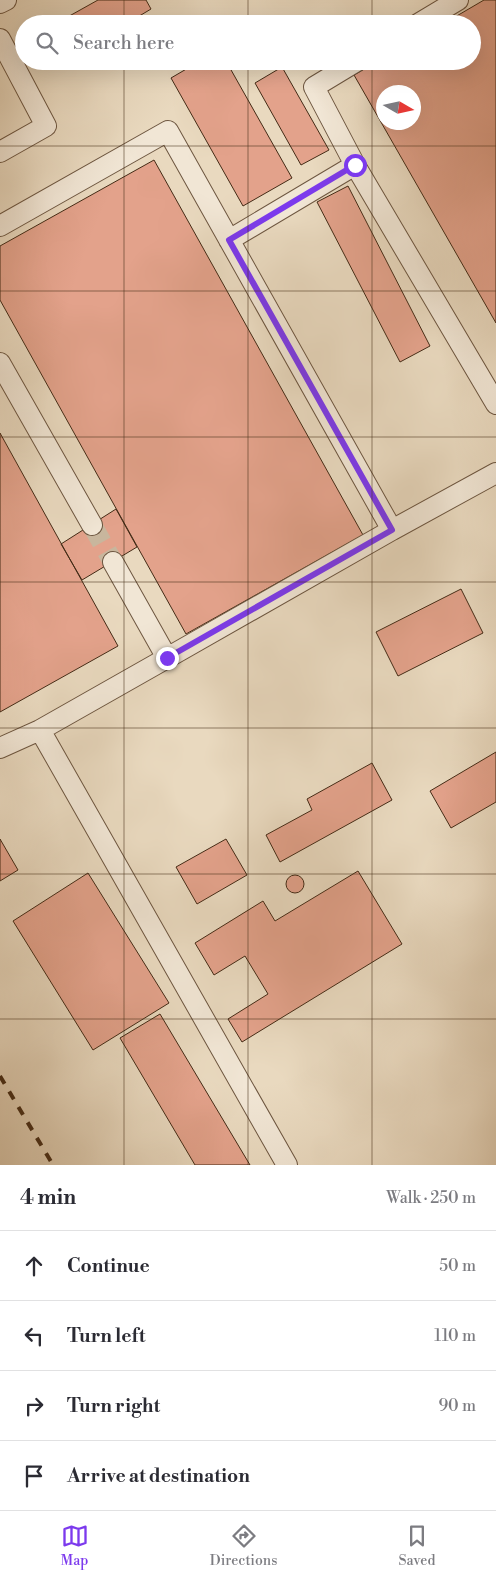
<!DOCTYPE html>
<html lang="en">
<head>
<meta charset="utf-8">
<style>
	body { margin:0; font-family:"Libre Bodoni",serif; background:#f2f2f3; color:#2b2b33 }
	.compass { position:absolute; left:376px; top:85px; width:45px; height:45px; border-radius:50%; background:#fff; box-shadow:0 5px 20px #0002; rotate:99deg }
	.stop { position:absolute; width:15px; height:15px; margin:-11px; border:4px solid #7c3aed; border-radius:50%; background:#fff }
	.stop.end { background:#7c3aed; border-color:#fff; box-shadow:0 1px 5px #0008 }
	.list { margin:0; padding:0; list-style:none }
	h2 { display:flex; justify-content:space-between; align-items:center; height:65px; margin:0; padding:0 20px; font-size:21px }
	h2 small { font-size:16px; font-weight:400; color:#7c7c81 }
	.list li { display:grid; grid-template-columns:32px 1fr auto; gap:15px; align-items:center; box-sizing:border-box; height:70px; padding:0 20px; border-top:1px solid #e1e1e2 }
	.list b { display:block; font-size:19px; white-space:nowrap }
	.list em { font-size:16px; font-style:normal; color:#7c7c81 }
	.icon { flex:none; width:28px; height:28px; fill:none; stroke:currentColor; stroke-width:2; stroke-linecap:round; stroke-linejoin:round }
	.map { position:relative; flex:none; width:496px; height:1165px; overflow:hidden }
	.search { position:absolute; background:#fff; box-shadow:0 5px 20px #0002; left:15px; right:15px; top:15px; height:55px; display:flex; align-items:center; gap:12px; box-sizing:border-box; padding:0 18px; border-radius:28px; color:#7c7c81; font-size:19px }
	.sheet { height:345px; background:#fff }
	nav { display:flex; justify-content:space-around; align-items:center; box-sizing:border-box; height:70px; border-top:1px solid #e1e1e2; background:#fff; font-size:14px; color:#7c7c81 }
	nav a { display:grid; justify-items:center; gap:2px }
	nav .on { color:#7c3aed }
	.map>svg:first-child { display:block }
</style>
</head>
<body>
<div class="map">
<svg width="496" height="1165" viewBox="0 0 496 1165">
	<rect width="100%" height="100%" fill="#e9d9bf"/>
	<filter id="stains"><feTurbulence type="fractalNoise" baseFrequency=".004" numOctaves="4"/><feColorMatrix values="0 0 0 0 .2 0 0 0 0 .09 0 0 0 0 .02 0 0 0 .5 -.17"/></filter>
	<radialGradient id="worn" r=".72"><stop offset=".6" stop-color="#630" stop-opacity="0"/><stop offset="1" stop-color="#630" stop-opacity=".3"/></radialGradient>
	<path fill="#e3a28b" stroke="#442b16" fill-rule="evenodd" d="M98,0H146L151,9L126,24H55Z
		M484,0H496V323L354,75L378,61H472V24H443ZM384,92H414V122H384Z
		M200,61H226L292,178L243,206L171,78Z
		M282,67L329,150L301,165L255,83Z
		M154,160L363,535L186,634L0,300V246Z
		M348,186L430,346L400,362L317,202Z
		M0,433L118,646L0,712Z
		M116,509L137,547L82,580L61,544Z
		M461,589L483,633L398,676L376,632Z
		M496,752V802L451,828L430,791Z
		M372,763L392,800L280,862L266,835L312,810L307,799Z
		M0,839L18,870L0,881Z
		M226,839L247,875L197,904L176,867Z
		M358,871L402,944L242,1042L228,1019L268,994L245,956L214,975L195,943L263,901L275,921Z
		M88,873L169,1003L93,1050L13,921Z
		M286 884a9 9 0 1 1 18 0a9 9 0 1 1-18 0Z
		M160,1014L250,1165H195L120,1038Z"/>
	<g fill="none" stroke-linecap="round" stroke-linejoin="round">
		<path stroke="#c8b69d" stroke-width="20" stroke-dasharray="20 10" stroke-linecap="butt" d="M92,525L113,562"/>
		<g stroke="#6d5640" stroke-width="22">
			<path id="minor" d="M0,3L6,0
				M418,24L458,0
				M0,39L46,126L0,152
				M355,165L496,404
				M0,226L168,131L392,530L167,658
				M229,240L355,165L314,87L357,61
				M0,363L92,525
				M392,530L496,473
				M113,562L167,658L40,730L287,1165
				M0,748L40,730"/>
		</g>
		<use href="#minor" stroke="#f1e6d5" stroke-width="20"/>
		<path stroke="#442b16" stroke-width="4" stroke-dasharray="9 9" stroke-linecap="butt" d="M0,1076L53,1165"/>
	</g>
	<g fill="none" stroke-linecap="round" stroke-linejoin="round">
		<path stroke="#7c3aed" stroke-width="6" d="M167,658L392,530L229,240L355,165"/>
	</g>
	<path fill="none" stroke="#442b16" stroke-width="1" stroke-opacity="0.55" d="M124,0V24M248,0V24M372,0V24M124,61V1165M248,61V1165M372,61V1165M0,146H496M0,291H496M0,437H496M0,582H496M0,728H496M0,874H496M0,1019H496"/>
	<rect width="100%" height="100%" filter="url(#stains)"/>
	<rect width="100%" height="100%" fill="url(#worn)"/>
</svg>
<svg class="compass" viewBox="-18 -18 36 36"><path d="M0-13l5 13h-10z" fill="#e53935"/><path d="M0 13l5-13h-10z" fill="#7c7c81"/></svg>
<div class="stop" style="left:355px;top:165px"></div>
<div class="stop end" style="left:167px;top:658px"></div>
<div class="search"><svg class="icon" aria-label="search" viewBox="0 0 24 24"><circle cx="10" cy="10" r="6"/><path d="M15 15l6 6"/></svg>Search here</div>
</div>
<section class="sheet">
<h2>4 min<small>Walk · 250 m</small></h2>
<ul class="list">
<li><svg class="icon" aria-label="ahead" viewBox="0 0 24 24"><path d="M12 20V5M6 11l6-6 6 6"/></svg><div><b>Continue</b></div><em>50 m</em></li>
<li><svg class="icon" aria-label="left" viewBox="0 0 24 24"><path d="M17 20v-9H6M10 6l-5 5 5 5"/></svg><div><b>Turn left</b></div><em>110 m</em></li>
<li><svg class="icon" aria-label="right" viewBox="0 0 24 24"><path d="M7 20v-9h11M14 6l5 5-5 5"/></svg><div><b>Turn right</b></div><em>90 m</em></li>
<li><svg class="icon" aria-label="arrive" viewBox="0 0 24 24"><path d="M6 21V4h12l-3 4 3 4H6"/></svg><div><b>Arrive at destination</b></div></li>
</ul>
</section>
<nav>
<a class="on"><svg class="icon" aria-label="map" viewBox="0 0 24 24"><path d="M3 6l6-2 6 2 6-2v14l-6 2-6-2-6 2zM9 4v14M15 6v14"/></svg>Map</a>
<a><svg class="icon" aria-label="directions" viewBox="0 0 24 24"><path d="M12 3l9 9-9 9-9-9zM9 14v-3h6M13 9l2 2-2 2"/></svg>Directions</a>
<a><svg class="icon" aria-label="saved" viewBox="0 0 24 24"><path d="M7 4h10v16l-5-4-5 4z"/></svg>Saved</a>
</nav>
</body>
</html>
